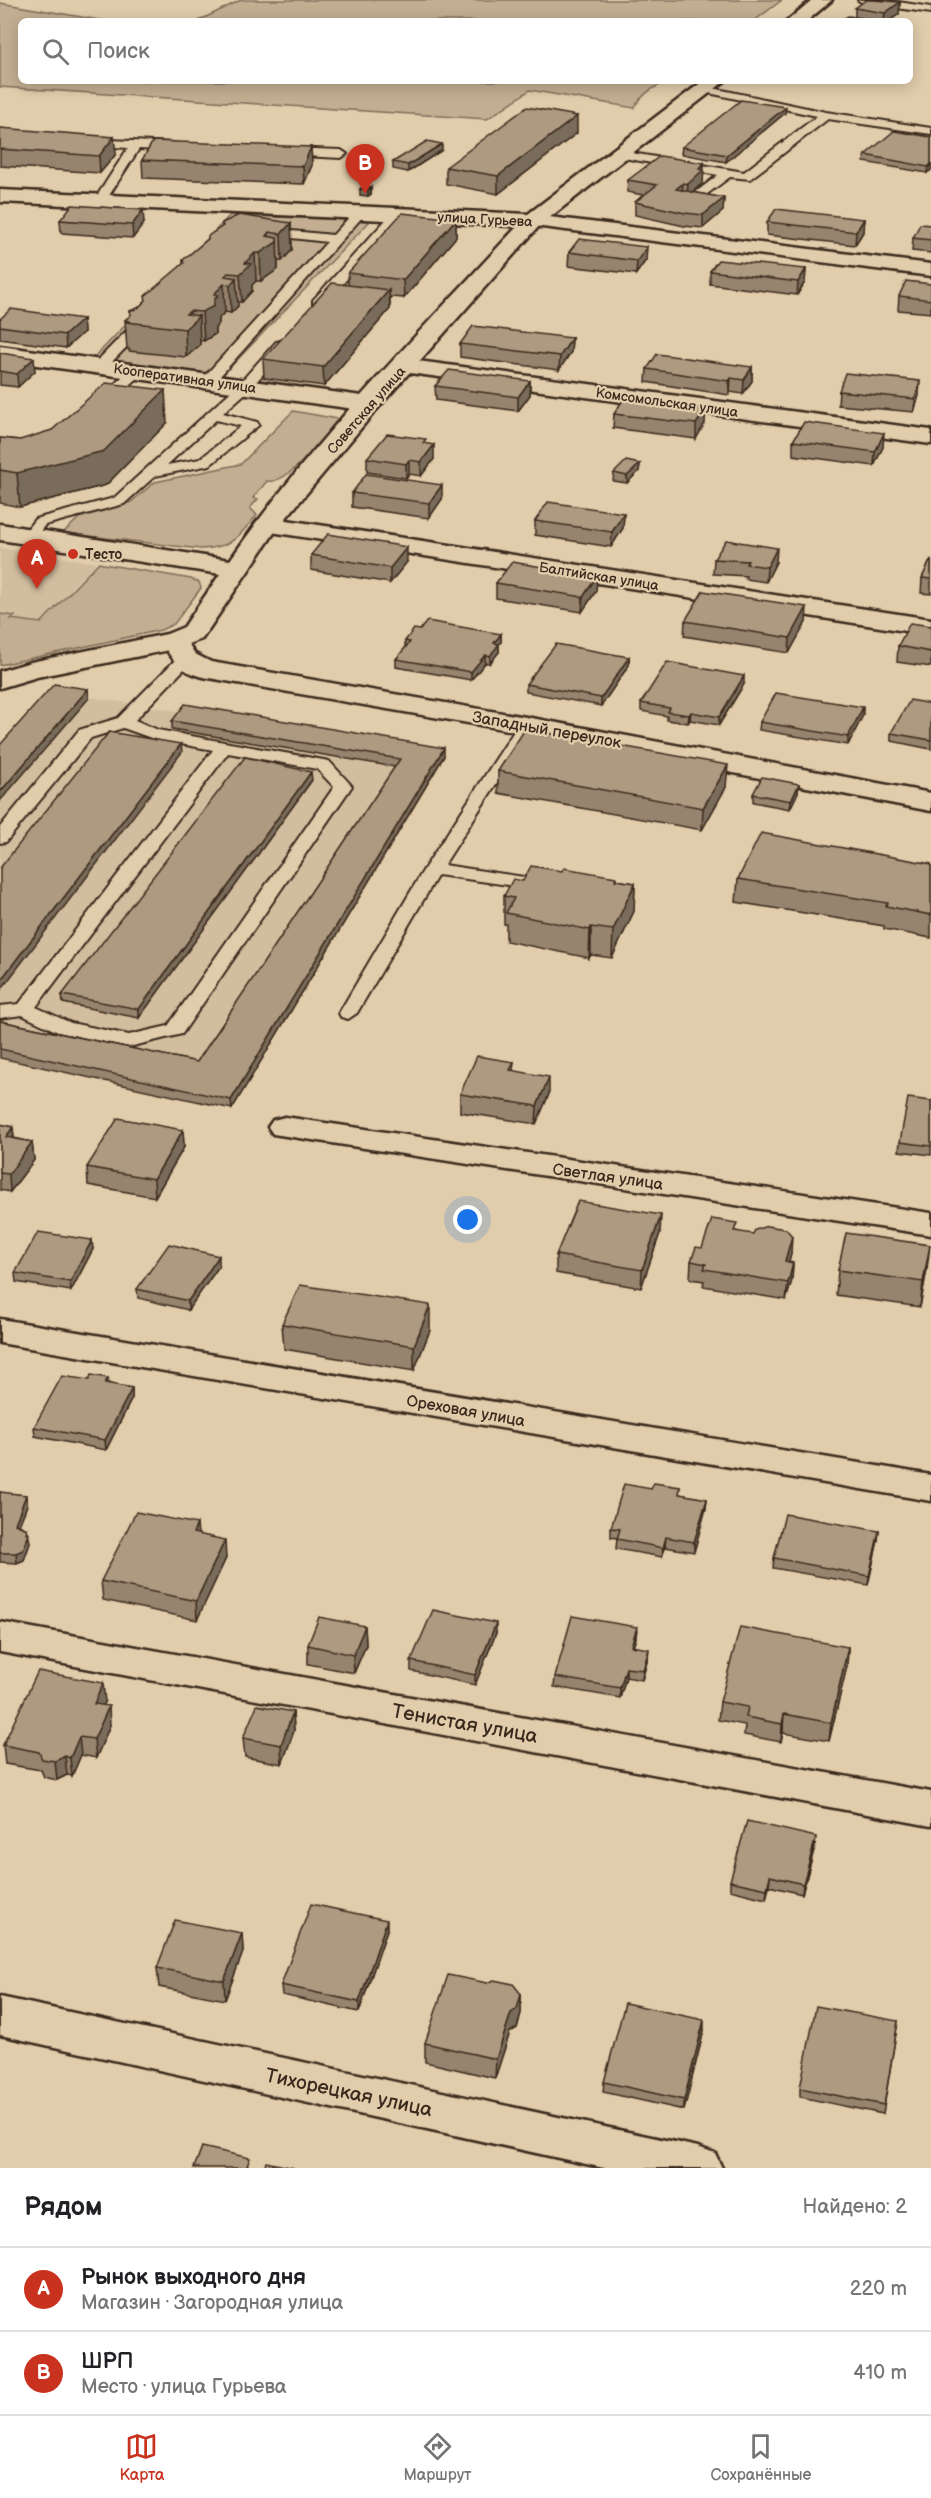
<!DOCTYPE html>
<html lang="ru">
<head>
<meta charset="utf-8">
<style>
	body { margin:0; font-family:"Balsamiq Sans",sans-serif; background:#f6f6f6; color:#202124 }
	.you { position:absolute; left:468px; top:1220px; width:21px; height:21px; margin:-15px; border:4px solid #fff; border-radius:50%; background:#1a73e8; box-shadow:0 0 0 9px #1a73e833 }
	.badge { display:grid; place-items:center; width:39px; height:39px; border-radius:50%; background:#c8321e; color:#fff; font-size:20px; font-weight:700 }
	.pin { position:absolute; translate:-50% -50px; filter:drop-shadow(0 2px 3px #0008) }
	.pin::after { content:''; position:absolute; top:32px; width:21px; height:18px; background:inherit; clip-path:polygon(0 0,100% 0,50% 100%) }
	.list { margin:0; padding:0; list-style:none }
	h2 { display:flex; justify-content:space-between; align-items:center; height:78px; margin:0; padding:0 24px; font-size:26px }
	h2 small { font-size:20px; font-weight:400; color:#757577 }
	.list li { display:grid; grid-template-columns:39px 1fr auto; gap:18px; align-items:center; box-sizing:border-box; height:84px; padding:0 24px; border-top:2px solid #e0e0e0 }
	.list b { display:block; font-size:22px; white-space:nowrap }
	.list p { margin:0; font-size:20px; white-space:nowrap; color:#757577 }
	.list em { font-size:20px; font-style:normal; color:#757577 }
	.icon { flex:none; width:33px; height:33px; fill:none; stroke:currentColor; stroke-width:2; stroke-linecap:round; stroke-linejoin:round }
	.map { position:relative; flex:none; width:931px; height:2168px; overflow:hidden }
	.search { position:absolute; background:#fff; box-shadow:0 3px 15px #0003; left:18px; right:18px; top:18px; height:66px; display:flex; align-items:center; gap:15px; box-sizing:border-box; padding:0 21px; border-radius:9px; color:#757577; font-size:22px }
	.sheet { height:246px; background:#fff }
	nav { display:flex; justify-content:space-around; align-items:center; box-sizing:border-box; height:84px; border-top:2px solid #e0e0e0; background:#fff; font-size:16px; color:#757577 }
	nav a { display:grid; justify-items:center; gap:3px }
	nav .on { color:#c8321e }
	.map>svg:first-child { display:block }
</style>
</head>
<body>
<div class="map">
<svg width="931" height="2168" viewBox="0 0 931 2168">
	<rect width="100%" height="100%" fill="#e1ccab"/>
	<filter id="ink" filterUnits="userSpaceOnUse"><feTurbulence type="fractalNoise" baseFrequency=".0167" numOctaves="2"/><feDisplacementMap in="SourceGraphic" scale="12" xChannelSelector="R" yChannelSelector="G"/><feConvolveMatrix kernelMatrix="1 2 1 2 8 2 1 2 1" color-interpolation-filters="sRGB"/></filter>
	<g filter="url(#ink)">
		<path fill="#d2bd9e" d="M0,548L98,563L41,623L10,619L14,616L0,614Z
			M55,692L185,712L435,769L232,1109L0,1058V754Z"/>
		<path fill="#c3ae91" stroke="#7f6c58" stroke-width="1.5" d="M241,0H782L754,21H198Z
			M0,3L105,21H21V81H671C656,85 642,94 634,108L530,90L487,119L0,87Z
			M230,215L370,221L220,378L92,360Z
			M293,411L338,419C324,435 290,485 267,481L253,498L258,499L250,508L257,515C237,538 233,547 201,549L63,533L79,518L131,502L155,482L241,464Z
			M98,563L191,579L199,582L201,588L174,624L161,630L0,665V614L15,616L11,619L41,623Z"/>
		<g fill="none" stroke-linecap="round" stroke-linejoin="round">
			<g stroke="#3b2a1e" stroke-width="4">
				<path id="service" d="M858,0H885L931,7V13L863,3Z
					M703,86L826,112L931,128V134L828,119L750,179L730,177L691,206L685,202L687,199L718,175L618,157L612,153L614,150L744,172L817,116L699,91L697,89Z
					M89,139L174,143L180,147L174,151L139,149L103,205L99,206L93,202L128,148L85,145L83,143Z
					M287,148L341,150L347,154L341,158L283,155V149Z
					M359,210L365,214L212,385H202V379L327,242L265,235L261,234V228L333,235L355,211Z
					M397,211L403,215L401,218L323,306H313V300L393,212Z
					M144,317L151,321L149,324L104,370H94V364L139,318Z
					M281,341L288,345L286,348L249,390L223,413L257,422L259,425L210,465L155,476L124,504L45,525L33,540H23L21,537L35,519L114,498L239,384L276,342ZM216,420L241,426L200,459L167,465Z
					M136,368L143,372L141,375L108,405H98V399L131,369Z
					M185,654L193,659L191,662L135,720L158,730L329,761L352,786L182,1034L129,1047L58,1032L22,1015L0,1018V1006L19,1004L213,750L154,739L123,728L91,738L6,842L0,843V827L79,730L118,718L179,656ZM228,753L317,769L334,787L168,1026L129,1035L71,1023L36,1007Z
					M526,720L534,725L444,865L537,879L546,884L537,889L438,875L357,1013L348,1019L341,1017L339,1013L424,869L518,725Z"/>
			</g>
			<g stroke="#3b2a1e" stroke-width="5">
				<path id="minor" d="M533,215L931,264V276L526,225L523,221L526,217Z
					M0,346L369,397L377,399L381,404L377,409L369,411L0,360Z
					M403,359L931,430V444L395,371L391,366L395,361Z
					M267,517L931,619V635L258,530L254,525L258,520Z
					M174,633L183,635L195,654L211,662L526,717L931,793V811L526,733L203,677C181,672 172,660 161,641L165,635Z
					M285,1117L931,1213V1235L273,1134L268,1127L273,1120Z
					M0,1319L931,1475V1501L0,1343Z
					M0,1622L931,1792V1826L0,1652Z
					M0,1997L698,2147L715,2153L722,2168H604L0,2035Z"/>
			</g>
			<g stroke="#3b2a1e" stroke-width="5">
				<path id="tertiary" d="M533,215L540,217L543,221L540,225L377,409L276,530L202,639L174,649L37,677L0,688V671L31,662L167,634L184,627L220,574L0,540V524L230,560C315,437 425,327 526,217Z"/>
			</g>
			<g stroke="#3b2a1e" stroke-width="5">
				<path id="secondary" d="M812,0H832L807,21H787Z
					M703,81H725L540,225L533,227L0,202V190L528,214Z"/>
			</g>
			<use href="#service" fill="#e1ccab" fill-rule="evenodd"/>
			<use href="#minor" fill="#e1ccab" fill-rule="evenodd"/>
			<use href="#tertiary" fill="#e1ccab" fill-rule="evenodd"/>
			<use href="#secondary" fill="#e1ccab" fill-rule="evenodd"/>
		</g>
		<path fill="#96846e" stroke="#3b2a1e" stroke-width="1.5" d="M900,2L899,14L889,21H840L855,17V8Z
			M785,113L726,162L681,154L682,147Z
			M0,128L116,154L100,173L0,166Z
			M577,133L498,194L446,184V167Z
			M931,137V170L927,173L864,162L865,155Z
			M311,147L312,165L304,184L143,178L142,160Z
			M442,150L408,172L393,169V162Z
			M704,163L703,183L692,192L724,198L723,211L703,228L684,226L635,215V202L643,195L627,192L628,180Z
			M371,187V194L368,196L360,195V189Z
			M456,219V237L404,298L390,297V309L324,386L264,378L263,359L348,285V273Z
			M864,219L863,232L855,245L767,235V222Z
			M60,220L144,223L133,238L61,233Z
			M222,223H291L292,250L282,261H278V269L261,281H256L252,285V291L242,302H237L238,306L231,313L225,312L219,318V323L215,328V334L204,341L200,340V345L186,357L129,351V349H127L125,320L130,316V311L138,308L183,264V260L222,227Z
			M931,225V253L912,251L913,238Z
			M569,252L646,260L636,274L568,266Z
			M806,269L805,282L797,295L710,284V271Z
			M931,284V313L898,310L899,296Z
			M0,319H83L84,332L66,348L0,339Z
			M572,338L571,352L559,370L460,357V344Z
			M0,353L35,371L18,387L0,385Z
			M752,367V381L743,394L730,392L729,395L646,382L647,369Z
			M530,381V395L518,411L436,400L435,386Z
			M839,391L919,395L914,412L838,405Z
			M614,414L705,423L696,439L613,428Z
			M167,423L106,485L20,507L0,503V438L20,440Z
			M793,441L883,447L874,466L793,455Z
			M426,444L434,459L421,476L409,474L406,478L367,472V458Z
			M640,464L639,471L627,483L613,481L614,473Z
			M352,493L442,499L429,518L352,507Z
			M624,513L623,528L611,547L535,535V521Z
			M311,555L407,562L390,583L311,570Z
			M714,559L776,562L766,582L745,579L746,576L713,574Z
			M931,559V594L921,593L922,578Z
			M597,576L596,591L582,612L496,598V583Z
			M685,621L806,622L789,653L684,636Z
			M931,626V667L897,662L898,646Z
			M420,630L501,634V642L499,644V652L490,663H485L471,680L396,667V659L405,649V641Z
			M629,657V665L601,706L526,692V684Z
			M744,684L719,725L690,720L688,723L667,720V716L641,711V703Z
			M931,704V749L891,741V733Z
			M863,715L848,745L759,730L760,722Z
			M172,721L444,756L232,1109L0,1058V1021L197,1062L395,767L172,729Z
			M498,771L726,787L702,830L498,793Z
			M312,780L139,1018L63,1003L62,995Z
			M799,784L798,792L790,809L753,802V794Z
			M931,864V938L884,929V926L736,902L738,879Z
			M562,871L616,877V880L635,883L634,911L612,958L591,955L589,958L506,941V924H504V896L523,881Z
			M514,1062L513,1071L549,1094L536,1124L460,1112V1094Z
			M931,1101V1155L899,1151L900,1142Z
			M0,1124L13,1127L14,1138L32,1142L34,1160L10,1192L0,1190Z
			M183,1130L184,1147L155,1197L88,1185L87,1167Z
			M736,1231L791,1254L789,1262L793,1263L792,1280L786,1300L703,1286L704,1281L690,1279L691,1261Z
			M660,1233L641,1288L556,1273V1255Z
			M93,1249L71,1291L16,1282L15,1273Z
			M219,1266L188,1310L138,1298L137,1289Z
			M927,1269L920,1307L836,1295L838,1270Z
			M282,1324L430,1330L414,1371L284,1349Z
			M108,1378L109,1384L132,1388V1398L106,1450L35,1436L34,1427L89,1380Z
			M680,1487L679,1494L707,1499L706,1508L694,1552L665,1547L662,1557L616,1549L617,1538L611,1537V1528L651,1489Z
			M0,1492L27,1505L19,1525L27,1529L30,1543L24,1560L17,1563L0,1562Z
			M879,1531L878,1540L868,1585L773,1568L774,1558Z
			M198,1534L226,1558L197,1620L103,1600L101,1581Z
			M365,1626L366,1645L354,1673L308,1664V1645Z
			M637,1627L636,1637L633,1646L648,1658L642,1680L626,1677L620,1698L554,1687L555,1677Z
			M496,1633L475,1685L411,1671V1661Z
			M848,1647L847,1666L829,1741L783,1733L781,1742L744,1735L745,1725L718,1720L720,1702Z
			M105,1702L103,1705L110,1725L96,1758L81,1755L72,1776L67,1775L57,1780L44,1777L41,1770L5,1764L3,1745Z
			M293,1712L294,1731L282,1764L245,1757L243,1738Z
			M815,1846L802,1894L769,1886L766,1899L730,1890V1881Z
			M387,1930L359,2012L282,1995L281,1985Z
			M242,1933L243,1952L225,2000L159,1987L157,1968Z
			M521,1994V2013L517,2028L510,2032L495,2078L425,2062V2043Z
			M898,2021L883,2114L800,2097V2088Z
			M704,2030L684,2110L603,2092L604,2082Z"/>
		<path fill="#7a6c5a" stroke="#3b2a1e" stroke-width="1.5" d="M900,2L899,14L889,21H884L885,13Z
			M786,107L785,113L726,162L727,155Z
			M577,116V133L498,194V176Z
			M114,137L116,154L100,173L99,156Z
			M442,144V150L408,172V165Z
			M311,147L312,165L304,184L303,166Z
			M704,163L703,183L687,196L688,184Z
			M931,164V170L927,173L928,167Z
			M683,183L682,195L676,189Z
			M371,187V194L368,196V190Z
			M724,198L723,211L703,228V215Z
			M143,210L144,223L133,238L132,225Z
			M456,219V237L404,298L403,280Z
			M864,219L863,232L855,245L856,232Z
			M291,223L292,250L282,261L281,234Z
			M269,232V247L277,238L278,269L261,281L260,253L266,236Z
			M647,247L646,260L636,274L637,261Z
			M255,253L256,281L252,285V291L242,302L240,274L245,263Z
			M806,269L805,282L797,295L798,282Z
			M236,278L238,306L231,313L230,285Z
			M224,284L225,312L219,318V323L215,328V334L204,341L202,312L214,294Z
			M389,290L390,309L324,386L323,367Z
			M190,311V324L199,316L200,345L186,357L185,329L186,314Z
			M83,319L84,332L66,348L65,335Z
			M572,338L571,352L559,370L560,356Z
			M34,358L35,371L18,387L17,374Z
			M752,367V381L743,394L744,380Z
			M731,378L730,392L729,395V381Z
			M530,381V395L518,411V397Z
			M920,381L919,395L914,412L915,399Z
			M165,390L167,423L106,485L20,507L17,473Z
			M706,409L705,423L696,439V424Z
			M884,433L883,447L874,466L875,452Z
			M434,445V459L421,476V462Z
			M409,460V474L406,478V464Z
			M640,464L639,471L627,483V476Z
			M442,485V499L429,518V503Z
			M624,513L623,528L611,547L612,532Z
			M407,547V562L390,583V568Z
			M777,548L776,562L766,582L767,567Z
			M597,576L596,591L582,612L583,597Z
			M807,607L806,622L789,653L790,638Z
			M501,634V642L499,644V652L490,663V656L494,643Z
			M485,655V663L471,680V672Z
			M629,657V665L601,706V698Z
			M744,676V684L719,725V717Z
			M88,689L89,698L0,801V792Z
			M863,707V715L848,745V737Z
			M691,712L690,720L688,723L689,715Z
			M181,744L182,752L0,991V981Z
			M444,748V756L232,1109L231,1100Z
			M728,765L726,787L702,830L703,808Z
			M311,772L312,780L139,1018V1009Z
			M799,784L798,792L790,809L791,801Z
			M635,883L634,911L612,958L613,930Z
			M591,927V955L589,958L590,930Z
			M549,1077V1094L536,1124L537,1106Z
			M13,1127L14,1144L6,1137Z
			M183,1130L184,1147L155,1197L154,1179Z
			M32,1142L34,1160L10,1192L9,1174Z
			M661,1215L660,1233L641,1288L642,1270Z
			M792,1236L791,1254L784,1279L785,1261Z
			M92,1240L93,1249L71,1291L70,1282Z
			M930,1245L927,1269L920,1307L923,1282Z
			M219,1256V1266L188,1310V1301Z
			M793,1263L792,1280L786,1300L788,1283Z
			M430,1305V1330L414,1371V1346Z
			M132,1388V1398L106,1450L105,1440Z
			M26,1495L27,1505L16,1533L15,1524Z
			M707,1499L706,1508L694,1552V1542Z
			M197,1524L199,1543L193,1533Z
			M27,1529L30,1543L24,1560L17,1563L16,1553Z
			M879,1531L878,1540L868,1585L869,1576Z
			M666,1537L665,1547L662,1557L663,1548Z
			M225,1540L226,1558L197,1620L196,1601Z
			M496,1623V1633L475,1685V1675Z
			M365,1626L366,1645L354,1673L353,1655Z
			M637,1627L636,1637L631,1656V1646Z
			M848,1647L847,1666L829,1741L831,1723Z
			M649,1649L648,1658L642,1680L643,1670Z
			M626,1668V1677L620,1698V1688Z
			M103,1683L105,1702L96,1722L94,1704Z
			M109,1706L110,1725L96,1758L94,1739Z
			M293,1712L294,1731L282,1764L281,1745Z
			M784,1714L783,1733L781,1742L782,1724Z
			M79,1737L81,1755L72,1776L70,1758Z
			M65,1756L67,1775L57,1780L55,1761Z
			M816,1837L815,1846L802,1894L803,1884Z
			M770,1876L769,1886L766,1899L767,1889Z
			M387,1920V1930L359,2012V2002Z
			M242,1933L243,1952L225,2000L224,1981Z
			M521,1994V2013L517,2028L510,2032L495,2078L496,2059L511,2013Z
			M704,2020V2030L684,2110V2100Z"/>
		<path fill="#ae9a80" stroke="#3b2a1e" stroke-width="1.5" d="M866,0H873L900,2L885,13L855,8Z
			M848,16L870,19L868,21H840Z
			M741,100L786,107L727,155L682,147Z
			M527,107L577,116L498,176L446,167Z
			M0,128L114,137L99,156L0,149Z
			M894,131L931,137V164L928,167L865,155Z
			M153,141L311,147L303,166L142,160Z
			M427,141L442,144L408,165L393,162Z
			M660,156L704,163L699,169L703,170L688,184L683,183L676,189L724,198L703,215L685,213L635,202L657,185L628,180Z
			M363,186L371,187L368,190L360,189Z
			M72,205L143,210L132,225L60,220Z
			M776,209L864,219L856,232L767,222Z
			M402,213L456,219L403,280L348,273Z
			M239,215L291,223L281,234L269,232L266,236L277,238V242L260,253H255L245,263L251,264L240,274L228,273L225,276L236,278L230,285L224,284L214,294L218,295L214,300V306L202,312L190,311L186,314L199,316L185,329L127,322L129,321L125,320L131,315L130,311L138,308L146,300L145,296L184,263L183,260L208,239V236L223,226L222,223Z
			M920,224L931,225V240L913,238Z
			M579,239L647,247L637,261L569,252Z
			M718,260L806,269L798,282L710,271Z
			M906,281L931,284V300L899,296Z
			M332,283L389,290L323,367L263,359Z
			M11,309L83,319L65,335L0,326V319Z
			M473,326L572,338L560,356L460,344Z
			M0,353L34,358L17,374L0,371Z
			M657,354L752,367L744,380L731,378L729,381L647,369Z
			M449,370L530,381L518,397L435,386Z
			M845,373L920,381L915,399L839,391Z
			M106,383L165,390L104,451L17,473L0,470V438L20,440L52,430Z
			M624,398L706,409L696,424L614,414Z
			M804,422L884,433L875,452L793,441Z
			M387,434L426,439L423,443L434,445L421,462L409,460L406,464L367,458Z
			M626,461L640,464L627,476L614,473Z
			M366,474L442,485L429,503L352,493Z
			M548,502L624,513L612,532L535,521Z
			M328,534L407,547L390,568L311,555Z
			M726,540L777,548L767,567L746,564L748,561L714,559Z
			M931,559V579L922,578Z
			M512,562L597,576L583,597L496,583Z
			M703,591L807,607L790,638L685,621Z
			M427,621L501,634L494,643L499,644L490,656L485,655L471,672L396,659L410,642L405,641L414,629L420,630Z
			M910,623L931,626V652L898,646Z
			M556,644L629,657L601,698L526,684Z
			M667,662L744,676L719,717L691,712L689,715L668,712L670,708L641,703Z
			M54,684L88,689L0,792V745Z
			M776,693L863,707L848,737L760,722Z
			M910,700L931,704V740L891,733Z
			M185,704L444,748L231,1100L0,1049V1021L197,1062L400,759L172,721Z
			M525,729L728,765L703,808L498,771Z
			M109,732L181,744L0,981V868Z
			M245,757L311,772L139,1009L62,995Z
			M762,777L799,784L791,801L753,794Z
			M761,833L931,864V915L886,906L888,903L738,879Z
			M531,866L562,871L564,868L616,877L615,880L635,883L613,930L591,927L590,930L506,913L514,898L504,896L513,879L523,881Z
			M477,1056L514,1062L510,1070L549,1077L537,1106L460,1094Z
			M908,1098L931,1101V1146L900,1142Z
			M118,1118L183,1130L154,1179L87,1167Z
			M0,1124L13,1127L6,1137L32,1142L9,1174L0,1173Z
			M578,1201L661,1215L642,1270L556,1255Z
			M712,1219L737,1223L734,1231L753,1234L755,1230L767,1226L786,1229L792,1236L785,1261L793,1263L788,1283L704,1269L706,1264L691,1261L696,1247L702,1248Z
			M38,1232L92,1240L70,1282L15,1273Z
			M846,1233L930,1245L923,1282L838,1270Z
			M169,1244L219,1256L188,1301L137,1289Z
			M300,1285L430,1305L414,1346L282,1324Z
			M91,1375L108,1378L105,1383L132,1388L105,1440L34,1427L62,1376L89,1380Z
			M654,1483L680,1487L679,1494L707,1499L694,1542L666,1537L663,1548L617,1539L620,1529L611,1528L624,1484L651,1489Z
			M0,1492L26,1495L15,1524L27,1529L26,1533L29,1534L23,1550L16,1553H0Z
			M136,1512L197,1524L193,1533L225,1540L196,1601L101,1581Z
			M785,1514L879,1531L869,1576L774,1558Z
			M433,1610L496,1623L475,1675L411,1661Z
			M572,1616L637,1627L631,1646L649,1649L643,1670L626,1668L620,1688L555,1677Z
			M319,1617L365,1626L353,1655L308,1645Z
			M740,1627L848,1647L831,1723L784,1714L782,1724L746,1717L748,1707L720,1702Z
			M38,1671L103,1683L94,1704L109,1706L94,1739L79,1737L70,1758L65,1756L55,1761L42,1759L39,1752L3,1745Z
			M257,1705L293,1712L281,1745L243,1738Z
			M747,1821L816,1837L803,1884L770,1876L767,1889L730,1881Z
			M311,1904L387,1920L359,2002L281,1985Z
			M175,1920L242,1933L224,1981L157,1968Z
			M448,1975L487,1983L494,1980L513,1984L521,1994L517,2009L511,2013L496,2059L425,2043Z
			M625,2003L704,2020L684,2100L604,2082Z
			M816,2006L898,2021L884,2105L800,2088Z
			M202,2147L250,2158L247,2166L256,2168H194Z
			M266,2162L294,2168H264Z"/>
	</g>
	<circle fill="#c8321e" stroke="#e1ccab" stroke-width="2" cx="73" cy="554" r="6"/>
	<g text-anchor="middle" stroke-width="4.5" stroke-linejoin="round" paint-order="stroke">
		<g font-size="14" fill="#3b2a1e" stroke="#e1ccab">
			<text transform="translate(485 219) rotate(3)" y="5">улица Гурьева</text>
			<text transform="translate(185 378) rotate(8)" y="5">Кооперативная улица</text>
			<text transform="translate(667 402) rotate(8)" y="5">Комсомольская улица</text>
			<text transform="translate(366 410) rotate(-49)" y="5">Советская улица</text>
			<text transform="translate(599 576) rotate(9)" y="5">Балтийская улица</text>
		</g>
		<g font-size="14" font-weight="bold" fill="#3b2a1e" stroke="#e1ccab" text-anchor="start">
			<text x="85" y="559">Тесто</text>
		</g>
		<g font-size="16" fill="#3b2a1e" stroke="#e1ccab">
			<text transform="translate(547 729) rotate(10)" y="6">Западный переулок</text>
			<text transform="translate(608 1176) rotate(8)" y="6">Светлая улица</text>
			<text transform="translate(466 1410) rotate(10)" y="6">Ореховая улица</text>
		</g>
		<g font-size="20" fill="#3b2a1e" stroke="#e1ccab">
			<text transform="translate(465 1723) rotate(10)" y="7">Тенистая улица</text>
			<text transform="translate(349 2092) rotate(12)" y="7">Тихорецкая улица</text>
		</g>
	</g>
</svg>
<div class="you"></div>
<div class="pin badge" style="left:37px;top:589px">A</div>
<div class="pin badge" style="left:365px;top:194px">B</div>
<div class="search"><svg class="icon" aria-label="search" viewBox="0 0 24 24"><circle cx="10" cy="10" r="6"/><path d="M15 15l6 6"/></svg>Поиск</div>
</div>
<section class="sheet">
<h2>Рядом<small>Найдено: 2</small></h2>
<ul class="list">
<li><span class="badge">A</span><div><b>Рынок выходного дня</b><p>Магазин · Загородная улица</p></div><em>220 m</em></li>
<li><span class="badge">B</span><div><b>ШРП</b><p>Место · улица Гурьева</p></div><em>410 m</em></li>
</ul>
</section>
<nav>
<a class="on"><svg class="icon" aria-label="map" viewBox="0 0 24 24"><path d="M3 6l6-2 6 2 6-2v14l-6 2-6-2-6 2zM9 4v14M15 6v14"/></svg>Карта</a>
<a><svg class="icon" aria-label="directions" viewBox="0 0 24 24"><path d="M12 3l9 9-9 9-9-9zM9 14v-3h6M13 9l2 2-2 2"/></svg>Маршрут</a>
<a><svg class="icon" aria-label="saved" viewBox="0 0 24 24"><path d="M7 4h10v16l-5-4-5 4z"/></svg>Сохранённые</a>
</nav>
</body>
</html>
